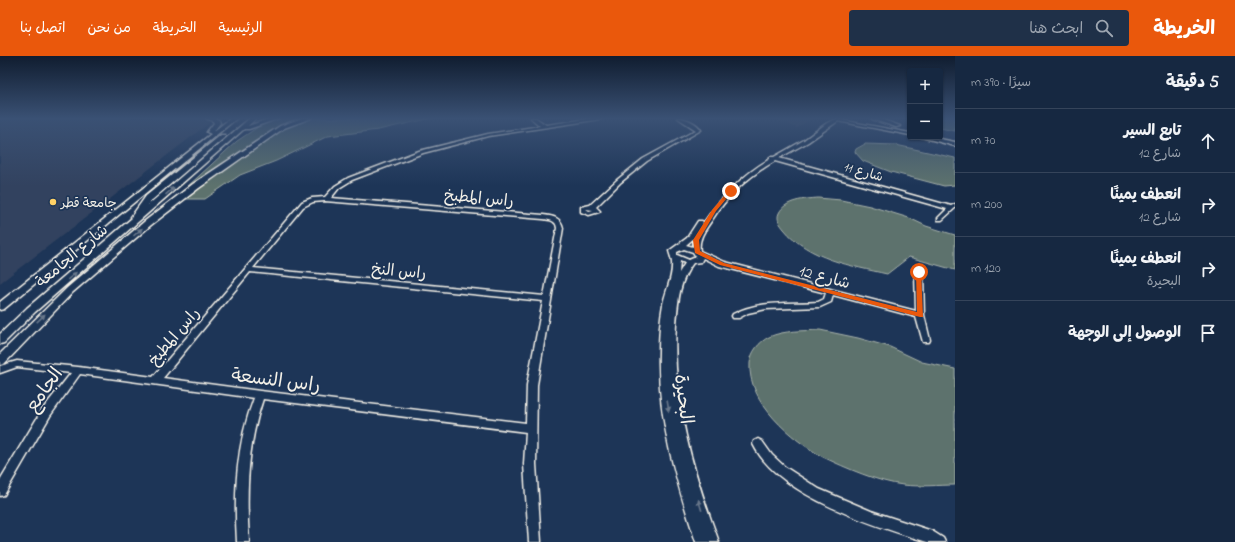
<!DOCTYPE html>
<html lang="ar">
<head>
<meta charset="utf-8">
<style>
	body { margin:0; font-family:"Indie Flower","Playpen Sans Arabic",sans-serif; background:#1f3048; color:#f1f3f6; direction:rtl }
	.controls { position:absolute; right:12px; top:12px; display:grid; overflow:hidden; border-radius:4px; box-shadow:0 1px 3px #0004 }
	.controls button { width:36px; height:36px; display:grid; place-items:center; padding:0; border:0; border-bottom:1px solid #35445a; background:#162841; color:#f1f3f6; font:20px sans-serif }
	.stop { position:absolute; width:12px; height:12px; margin:-9px; border:3px solid #ea580c; border-radius:50%; background:#fff }
	.stop.end { background:#ea580c; border-color:#fff; box-shadow:0 1px 4px #0008 }
	.list { margin:0; padding:0; list-style:none }
	h2 { display:flex; justify-content:space-between; align-items:center; height:52px; margin:0; padding:0 16px; font-size:17px }
	h2 small { font-size:13px; font-weight:400; color:#9ea6b1 }
	.list li { display:grid; grid-template-columns:26px 1fr auto; gap:12px; align-items:center; box-sizing:border-box; height:64px; padding:0 16px; border-top:1px solid #35445a }
	.list b { display:block; font-size:15px; white-space:nowrap }
	.list p { margin:0; font-size:13px; white-space:nowrap; color:#9ea6b1 }
	.list em { font-size:13px; font-style:normal; color:#9ea6b1 }
	.icon { flex:none; width:22px; height:22px; fill:none; stroke:currentColor; stroke-width:2; stroke-linecap:round; stroke-linejoin:round }
	.map { position:relative; flex:none; width:955px; height:486px; overflow:hidden; direction:ltr }
	header { display:flex; align-items:center; gap:24px; box-sizing:border-box; height:56px; padding:0 20px; background:#ea580c; color:#fff }
	header strong { font-size:19px }
	nav { display:flex; gap:22px; margin-inline-start:auto; font-size:14px }
	.search { width:280px; height:36px; background:#1f3048; display:flex; align-items:center; gap:10px; box-sizing:border-box; padding:0 14px; border-radius:4px; color:#9ea6b1; font-size:15px }
	main { display:flex }
	aside { flex:1; background:#162841 }
	.map>svg:first-child { display:block }
</style>
</head>
<body>
<header>
<strong>الخريطة</strong>
<div class="search"><svg class="icon" aria-label="search" viewBox="0 0 24 24"><circle cx="10" cy="10" r="6"/><path d="M15 15l6 6"/></svg>ابحث هنا</div>
<nav><a>الرئيسية</a><a>الخريطة</a><a>من نحن</a><a>اتصل بنا</a></nav>
</header>
<main>
<aside>
<h2>5 دقيقة<small>سيرًا · 390 m</small></h2>
<ul class="list">
<li><svg class="icon" aria-label="ahead" viewBox="0 0 24 24"><path d="M12 20V5M6 11l6-6 6 6"/></svg><div><b>تابع السير</b><p>شارع 12</p></div><em>70 m</em></li>
<li><svg class="icon" aria-label="right" viewBox="0 0 24 24"><path d="M7 20v-9h11M14 6l5 5-5 5"/></svg><div><b>انعطف يمينًا</b><p>شارع 12</p></div><em>200 m</em></li>
<li><svg class="icon" aria-label="right" viewBox="0 0 24 24"><path d="M7 20v-9h11M14 6l5 5-5 5"/></svg><div><b>انعطف يمينًا</b><p>البحيرة</p></div><em>120 m</em></li>
<li><svg class="icon" aria-label="arrive" viewBox="0 0 24 24"><path d="M6 21V4h12l-3 4 3 4H6"/></svg><div><b>الوصول إلى الوجهة</b></div></li>
</ul>
</aside>
<div class="map">
<svg width="955" height="486" viewBox="0 0 955 486">
	<rect width="100%" height="100%" fill="#1d3557"/>
	<filter id="ink" filterUnits="userSpaceOnUse"><feTurbulence type="fractalNoise" baseFrequency=".025" numOctaves="2"/><feDisplacementMap in="SourceGraphic" scale="8" xChannelSelector="R" yChannelSelector="G"/><feConvolveMatrix kernelMatrix="1 2 1 2 8 2 1 2 1" color-interpolation-filters="sRGB"/></filter>
	<g filter="url(#ink)">
		<path fill="#33435f" d="M0,62H212L210,64L212,65L0,227Z
			M773,62H813L797,72Z"/>
		<path fill="#5d726d" stroke="#a8b2aa" d="M283,62H432L378,74L328,80L276,105L240,119L205,143H174L237,85L264,67Z
			M940,62H955V75L940,72Z
			M865,88L896,89L955,102V129L944,130L891,116L863,105L855,96L856,93Z
			M818,142L841,144L870,150L909,162L926,170L955,179V214L909,201L887,218C852,210 808,203 784,173C780,168 776,163 779,157C785,144 805,143 818,142Z
			M820,274L858,282L890,291L922,306L955,313V429C938,429 920,431 903,429C878,426 846,412 823,401C792,384 747,346 750,307C751,296 759,286 769,281C784,274 804,275 820,274Z"/>
		<g fill="none" stroke-linecap="round" stroke-linejoin="round">
			<g stroke="#f4f1e8" stroke-width="3">
				<path id="minor" d="M531,62H536L546,69L594,62H603L601,63L488,80L423,97L352,124L339,132L331,142L543,159C552,160 561,161 563,172L537,329L536,408L541,486H529L524,408L526,376L263,343C247,390 246,437 249,486H237C234,437 236,389 254,342L80,318L50,360L4,439L0,440V424L42,354L71,317L17,311L0,317V310L17,305L78,311L153,321L302,146L312,142L325,141L335,130L348,122L419,95L488,78L540,70ZM325,145L543,163C550,164 556,164 557,172L544,240L253,212L303,151L313,146ZM250,216L543,245L527,329L526,367L260,335L163,322Z
					M678,62C686,62 697,67 701,74L647,105L621,126L596,151L600,155L599,156L589,159L581,156V151L590,149L617,124L643,103L696,74ZM586,153L593,154L589,155Z
					M872,62H878L900,70L896,71L872,63Z
					M836,63L910,77V79L838,65L808,86L779,102L951,150L955,148V152L942,164H938V162L947,153L775,105C749,120 728,139 712,164C705,174 698,183 700,195L725,206L916,255L915,217L916,215H922L923,217L924,259L930,284L929,286H923L916,261L833,239L831,246L820,251L766,253L748,257L739,262H733L732,260L733,258C760,244 789,248 818,246L824,243L826,237L719,210L703,202L701,206L693,207C679,225 678,246 676,268C671,343 693,416 719,486H696C676,425 657,361 659,296C659,280 660,264 663,248C666,234 673,221 672,207C672,203 670,199 669,195L687,182L698,165H702L703,166L702,169C721,142 741,120 770,103V101H774L804,84L827,67ZM694,182L693,191L686,189ZM684,193L693,196L696,201L689,204L677,199V196ZM680,205L685,207L679,217Z
					M921,81H930L955,86V90Z
					M758,383L762,385L772,399L785,411L819,433L871,455L932,475L943,482L945,486C940,486 932,486 927,486C875,470 778,440 753,388L754,385Z"/>
			</g>
			<g stroke="#f4f1e8" stroke-width="3">
				<path id="major" d="M206,62H214L219,64L220,67L214,75L231,62H237L4,253L0,254V246L211,78L207,76L214,67L213,65Z
					M250,62H256L248,70L271,62H279L249,73H244L35,256L4,287L0,288V278L27,252L132,162L131,161L146,140L221,79H225V81L152,144L148,149Z
					M302,62H311L284,72L199,132L151,169L73,236L4,308L0,309V298L67,232L145,165L193,128L280,70Z"/>
			</g>
			<use href="#minor" fill="#1d3557" fill-rule="evenodd"/>
			<use href="#major" fill="#1d3557" fill-rule="evenodd"/>
		</g>
		<defs><path id="oneway-solid" d="M-6-.8H1V-3.2L6.5 0L1 3.2V.8H-6Z"/></defs>
		<g fill="#68778a">
			<use href="#oneway-solid" transform="translate(170 135) rotate(-41)"/>
			<use href="#oneway-solid" transform="translate(138 176) rotate(-41)"/>
			<use href="#oneway-solid" transform="translate(72 220) rotate(-40)"/>
			<use href="#oneway-solid" transform="translate(41 262) rotate(-44)"/>
			<use href="#oneway-solid" transform="translate(668 350) rotate(81)"/>
			<use href="#oneway-solid" transform="translate(700 449) rotate(-107)"/>
		</g>
	</g>
	<linearGradient id="sky" x2="0" y2="1"><stop stop-color="#101d30"/><stop offset="0.48" stop-color="#3a5174"/><stop offset="1" stop-color="#3a5174" stop-opacity="0"/></linearGradient>
	<rect width="955" height="130" fill="url(#sky)"/>
	<path fill="#ea580c" d="M729,134L733,135L716,155L699,184L700,195L724,207L917,256L916,216L921,215L923,261H920L720,209L695,197L693,184L712,154Z"/>
	<circle fill="#ffd166" stroke="#1d3557" stroke-width="1.5" cx="53" cy="146" r="4"/>
	<g text-anchor="middle" stroke-width="3.5" stroke-linejoin="round" paint-order="stroke">
		<g font-size="13" fill="#f4f1e8" stroke="#1d3557">
			<text transform="translate(864 115) rotate(16)" y="5">شارع 11</text>
		</g>
		<g font-size="13" fill="#f4f1e8" stroke="#1d3557" text-anchor="start">
			<text x="61" y="151">جامعة قطر</text>
		</g>
		<g font-size="16" fill="#f4f1e8" stroke="#1d3557">
			<text transform="translate(479 141) rotate(5)" y="6">راس المطبخ</text>
			<text transform="translate(71 199) rotate(-40)" y="6">شارع الجامعة</text>
			<text transform="translate(399 214) rotate(5)" y="6">راس النخ</text>
			<text transform="translate(825 220) rotate(15)" y="6">شارع 12</text>
			<text transform="translate(173 280) rotate(-50)" y="6">راس المطبخ</text>
		</g>
		<g font-size="19" fill="#f4f1e8" stroke="#1d3557">
			<text transform="translate(276 323) rotate(7)" y="7">راس النسعة</text>
			<text transform="translate(43 333) rotate(-54)" y="7">الجامع</text>
			<text transform="translate(685 343) rotate(83)" y="7">البحيرة</text>
		</g>
	</g>
</svg>
<div class="controls">
<button>+</button>
<button>−</button>
</div>
<div class="stop" style="left:919px;top:216px"></div>
<div class="stop end" style="left:731px;top:135px"></div>
</div>
</main>
</body>
</html>
